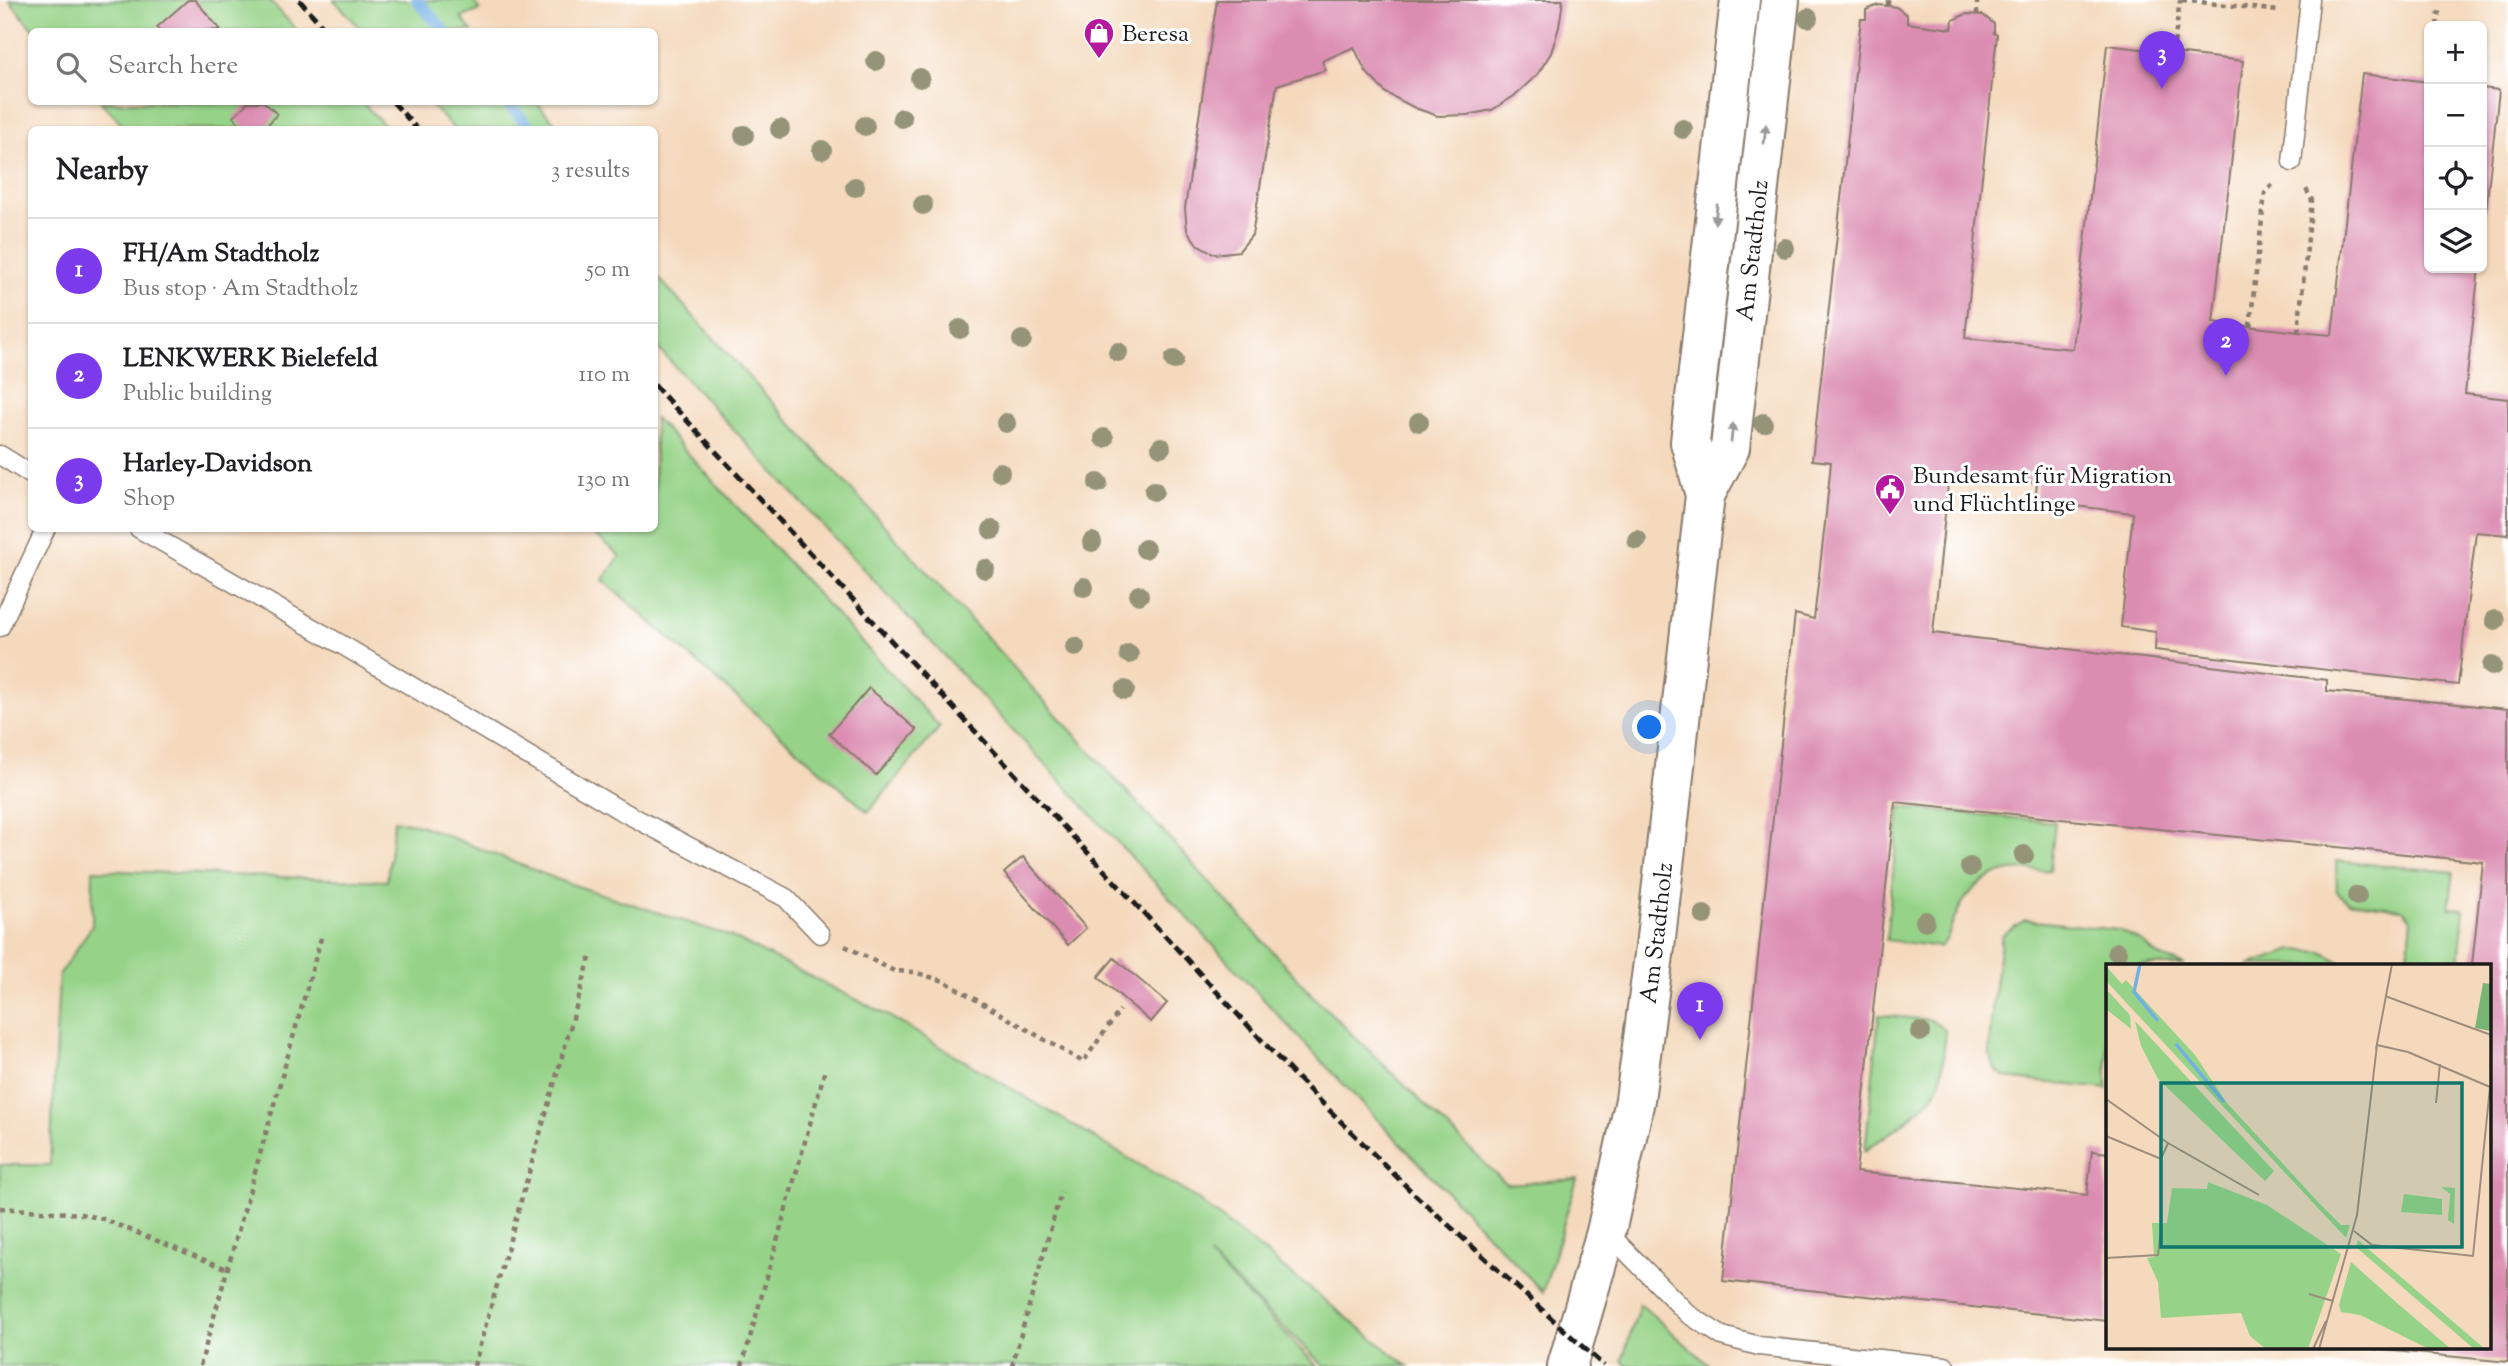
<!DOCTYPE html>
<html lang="en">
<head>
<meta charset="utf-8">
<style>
	body { margin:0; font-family:"Sorts Mill Goudy",serif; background:#f6f6f6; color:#202124 }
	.controls { position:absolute; right:21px; top:21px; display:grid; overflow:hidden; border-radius:10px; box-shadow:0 2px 5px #0004 }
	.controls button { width:63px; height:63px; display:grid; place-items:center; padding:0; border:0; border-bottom:2px solid #e0e0e0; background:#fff; color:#202124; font:35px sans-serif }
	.you { position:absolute; left:1650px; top:728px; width:24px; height:24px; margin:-18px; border:5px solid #fff; border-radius:50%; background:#1a73e8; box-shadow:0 0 0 10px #1a73e833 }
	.badge { display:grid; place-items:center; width:46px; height:46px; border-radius:50%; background:#7c3aed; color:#fff; font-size:23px; font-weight:700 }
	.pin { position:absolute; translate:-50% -58px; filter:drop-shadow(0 2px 4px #0008) }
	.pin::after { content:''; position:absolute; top:37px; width:24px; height:21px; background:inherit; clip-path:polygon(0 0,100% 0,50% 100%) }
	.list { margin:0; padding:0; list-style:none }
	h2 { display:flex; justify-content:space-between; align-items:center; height:91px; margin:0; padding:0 28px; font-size:30px }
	h2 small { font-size:23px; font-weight:400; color:#757577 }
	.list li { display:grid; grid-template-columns:46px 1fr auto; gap:21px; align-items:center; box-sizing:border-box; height:105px; padding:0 28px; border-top:2px solid #e0e0e0 }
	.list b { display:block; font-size:26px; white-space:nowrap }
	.list p { margin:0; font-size:23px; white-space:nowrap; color:#757577 }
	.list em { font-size:23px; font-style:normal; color:#757577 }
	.icon { flex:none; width:38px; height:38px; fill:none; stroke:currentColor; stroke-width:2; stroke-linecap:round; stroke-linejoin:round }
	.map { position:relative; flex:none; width:2508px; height:1366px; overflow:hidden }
	.search { position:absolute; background:#fff; box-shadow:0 2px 5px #0004; left:28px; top:28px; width:630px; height:77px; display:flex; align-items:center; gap:18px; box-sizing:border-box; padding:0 24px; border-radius:10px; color:#757577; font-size:26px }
	.panel { position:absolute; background:#fff; box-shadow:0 2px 5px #0004; left:28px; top:126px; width:630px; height:406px; border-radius:10px }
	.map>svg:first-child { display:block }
</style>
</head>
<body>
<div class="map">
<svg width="2508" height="1366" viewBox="0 0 2508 1366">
	<rect width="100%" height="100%" fill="#fff"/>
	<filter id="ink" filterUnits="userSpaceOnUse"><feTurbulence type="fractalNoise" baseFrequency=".0143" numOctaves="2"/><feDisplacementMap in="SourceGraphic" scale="14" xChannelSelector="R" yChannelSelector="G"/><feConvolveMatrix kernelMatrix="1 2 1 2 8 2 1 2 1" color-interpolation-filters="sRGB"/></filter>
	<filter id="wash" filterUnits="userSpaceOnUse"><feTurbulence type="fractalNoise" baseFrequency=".00686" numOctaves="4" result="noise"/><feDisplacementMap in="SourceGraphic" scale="28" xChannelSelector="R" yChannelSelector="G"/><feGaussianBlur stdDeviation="1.57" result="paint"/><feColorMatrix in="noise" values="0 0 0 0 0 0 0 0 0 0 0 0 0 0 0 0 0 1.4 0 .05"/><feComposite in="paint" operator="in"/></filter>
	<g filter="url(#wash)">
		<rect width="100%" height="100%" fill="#f4d9bc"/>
		<path fill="#96d388" stroke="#597852" stroke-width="2" d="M9,0H269L298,31H34Z
			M334,0H472L480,10L461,18L472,31H363Z
			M101,102H362L388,129H127Z
			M428,102H536L559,127L558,130L454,129Z
			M655,274L1314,997L1506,1184L1577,1179L1543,1292L1306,1045L655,345Z
			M655,418L940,727L868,812L603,580L620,556L588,529L654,528Z
			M1900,807L2055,822L2050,870C2037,872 2024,868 2011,870C1987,874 1967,891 1957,913C1950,925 1951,937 1940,947L1886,940Z
			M394,820L420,825L559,880L732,937L887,1015L1194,1197L1408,1366H1324L1209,1256L1317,1366H0V1165H50L59,975L92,926L93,870L387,881Z
			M2336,861L2454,872L2449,908L2464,909L2459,965H2407L2412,920L2402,909L2349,902L2337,892Z
			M2025,920L2119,930L2143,942L2158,956L2185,965H2107V1089L2013,1079C2003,1076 1997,1073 1992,1064C1984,1048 1999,958 2002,935Z
			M2293,950L2322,952L2346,965H2248Z
			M1879,1015L1931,1020L1945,1030C1944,1048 1944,1069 1939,1085C1933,1105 1883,1137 1865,1151Z
			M1640,1304L1708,1364L1710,1366H1628L1622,1361Z"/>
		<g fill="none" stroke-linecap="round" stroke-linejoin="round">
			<path stroke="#72afe4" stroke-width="12" d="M417,0L445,32
				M507,102L532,130"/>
		</g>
		<g id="blocks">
			<path fill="#db8cb1" d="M188,0H195L221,30L161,32L157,27Z
				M1217,0H1563L1559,27L1551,53L1537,75L1514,96L1492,110L1467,115L1438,116L1415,108L1386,93L1366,72L1354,47L1322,61L1326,70L1277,85L1252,235L1239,251L1215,254L1197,244L1187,230L1185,208Z
				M1879,5L1896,7L1907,15V23L1952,29L1953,20L1966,14L1983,15L1994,24V33L1997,35L1965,338L2073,349L2107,45L2243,61L2213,322L2298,332L2332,335L2362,74L2429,82V268H2479L2465,394L2508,399V535L2476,532L2458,685L2155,650L2156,632L2121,627L2133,513L2035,501L2037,483L1974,476L1949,475L1933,633L2327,680V691L2508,709V1362L2374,1349V1347H2489V965H2472L2483,862L1895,802L1856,1172L2087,1195L2092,1151L2107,1153V1321L1723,1281L1795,614L1814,619L1825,523L1831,462L1812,460L1861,19H1866V10Z
				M2482,88L2499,90L2484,227H2482Z
				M248,102H264L277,114L263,130H247L233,117Z
				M869,688L917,730L876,775L829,734Z
				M1023,857L1086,928L1068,945L1004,873Z
				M1114,958L1167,1003L1151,1022L1098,977Z"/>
		</g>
	</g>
	<g filter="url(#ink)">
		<use href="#blocks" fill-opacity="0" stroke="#887a6c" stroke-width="2"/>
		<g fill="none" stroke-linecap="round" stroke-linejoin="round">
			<g stroke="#887a6c" stroke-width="21">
				<path id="lane" d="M2292,162L2310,0
					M0,455L32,475
					M138,528L344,646L618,809L786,898L820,934
					M0,627L46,528
					M1607,1232L1688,1314L1722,1336L1759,1346L1945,1366"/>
			</g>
			<g stroke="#887a6c" stroke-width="42">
				<g id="secondary">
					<path id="s1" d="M1705,495L1730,448L1780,0"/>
					<path id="s2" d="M1567,1366L1606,1232L1635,1100L1655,947L1705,495L1690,442L1740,0"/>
				</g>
			</g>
			<path stroke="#887a6c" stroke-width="4.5" stroke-dasharray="5 5" stroke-linecap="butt" d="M2182,0L2279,11
				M1888,5V0
				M1977,15V0
				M2437,26L2439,11
				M2173,53L2180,0
				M2250,326L2265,193L2273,184
				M2298,332L2312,200L2305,187
				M845,946L894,971L914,972L944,981L1083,1062L1120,1010
				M0,1208L81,1214L103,1219L227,1269
				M200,1366L322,935
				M474,1366L590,958
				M742,1366L825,1070
				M1012,1366L1061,1192"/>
			<use href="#lane" stroke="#fff" stroke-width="18"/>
			<use href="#secondary" stroke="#fff" stroke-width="38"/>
			<path stroke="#1c1c1c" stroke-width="5" stroke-dasharray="10 5" stroke-linecap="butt" d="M299,0L328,32
				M393,102L418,130
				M654,385L1294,1075L1411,1191L1604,1366"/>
		</g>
		<g fill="#959479">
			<circle cx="1808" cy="18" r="10"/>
			<circle cx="876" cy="61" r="10"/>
			<circle cx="920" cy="78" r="10"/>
			<circle cx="902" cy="118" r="10"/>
			<circle cx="865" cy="126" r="10"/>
			<circle cx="780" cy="129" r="10"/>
			<circle cx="1683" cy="129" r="10"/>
			<circle cx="744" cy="135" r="10"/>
			<circle cx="822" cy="150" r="10"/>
			<circle cx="855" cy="187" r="10"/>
			<circle cx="923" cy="205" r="10"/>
			<circle cx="1785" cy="248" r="10"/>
			<circle cx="960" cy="329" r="10"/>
			<circle cx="1022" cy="340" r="10"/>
			<circle cx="1118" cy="352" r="10"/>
			<circle cx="1174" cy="360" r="10"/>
			<circle cx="1419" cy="422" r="10"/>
			<circle cx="1006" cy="423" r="10"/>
			<circle cx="1763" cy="423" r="10"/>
			<circle cx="1104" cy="438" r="10"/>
			<circle cx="1161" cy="447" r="10"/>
			<circle cx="1000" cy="472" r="10"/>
			<circle cx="1098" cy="483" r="10"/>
			<circle cx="1154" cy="491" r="10"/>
			<circle cx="992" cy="530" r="10"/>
			<circle cx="1637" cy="540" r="10"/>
			<circle cx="1092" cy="542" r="10"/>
			<circle cx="1145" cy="549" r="10"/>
			<circle cx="985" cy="569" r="10"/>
			<circle cx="1084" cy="587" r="10"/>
			<circle cx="1139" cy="595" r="10"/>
			<circle cx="2495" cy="620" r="10"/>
			<circle cx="1075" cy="647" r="10"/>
			<circle cx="1129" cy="654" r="10"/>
			<circle cx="2492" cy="666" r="10"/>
			<circle cx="1125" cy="690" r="10"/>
			<circle cx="2024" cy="855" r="10"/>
			<circle cx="1970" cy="867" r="10"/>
			<circle cx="2357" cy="896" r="10"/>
			<circle cx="1704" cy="915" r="10"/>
			<circle cx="1925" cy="921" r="10"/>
			<circle cx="2117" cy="952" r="10"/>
			<circle cx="1920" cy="1032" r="10"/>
		</g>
		<defs><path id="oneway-solid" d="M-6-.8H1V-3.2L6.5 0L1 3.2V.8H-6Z" transform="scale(1.75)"/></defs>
		<g fill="#999">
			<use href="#oneway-solid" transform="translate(1765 134) rotate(-84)"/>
			<use href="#oneway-solid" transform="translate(1716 214) rotate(97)"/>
			<use href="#oneway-solid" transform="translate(1732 433) rotate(-84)"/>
		</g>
	</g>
	<defs>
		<g id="shop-pin" transform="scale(1.575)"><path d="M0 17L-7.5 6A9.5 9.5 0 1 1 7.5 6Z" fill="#b5179e" stroke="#fff"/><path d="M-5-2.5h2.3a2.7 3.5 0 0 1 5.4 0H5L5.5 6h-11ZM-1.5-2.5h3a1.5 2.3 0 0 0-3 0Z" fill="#fff"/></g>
		<g id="civic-pin" transform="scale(1.575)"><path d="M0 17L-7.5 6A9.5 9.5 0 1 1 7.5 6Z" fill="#b5179e" stroke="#fff"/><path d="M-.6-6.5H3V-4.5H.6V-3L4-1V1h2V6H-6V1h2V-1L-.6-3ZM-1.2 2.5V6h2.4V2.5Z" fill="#fff"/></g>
	</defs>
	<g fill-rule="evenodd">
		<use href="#shop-pin" x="1099" y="33"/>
		<use href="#civic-pin" x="1890" y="489"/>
	</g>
	<g text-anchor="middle" stroke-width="6" stroke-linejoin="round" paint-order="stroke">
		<g font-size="24" fill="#1c1c1c" stroke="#fff" text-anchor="start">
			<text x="1122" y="41">Beresa</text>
			<text x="1913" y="483">Bundesamt für Migration<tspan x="1913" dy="28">und Flüchtlinge</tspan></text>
		</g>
		<g font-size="24" fill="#1c1c1c" stroke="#fff">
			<text dy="8" stroke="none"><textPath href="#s1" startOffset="252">Am Stadtholz</textPath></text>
			<text dy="8" stroke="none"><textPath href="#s2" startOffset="443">Am Stadtholz</textPath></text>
		</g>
	</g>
	<g transform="translate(2106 964)">
		<rect width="385" height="385" fill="#f4d9bc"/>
		<path d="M0,2L16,20L20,16L89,91L121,139L213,239L235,261H244L240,274L0,17ZM0,25L24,51L25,65L0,45ZM29,57L168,207L159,217L52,115L35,82ZM102,218L161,241L235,290L202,385H160L144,372L135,349L55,354L52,318L41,294L48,293L46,259H61L66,224L101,225ZM335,223L349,224L348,260L342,256L344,230ZM298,230L336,235V251L295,248ZM252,276L260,283L379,385H368L250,283ZM245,298L291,339L345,385H323L254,351L235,348L233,341Z" fill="#96d388"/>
		<path d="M377,19L385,20V67L369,64Z" fill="#78b574"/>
		<path fill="none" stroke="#72afe4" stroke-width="3.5" d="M34,0L28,28L52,57M70,80L118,138"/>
		<path fill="none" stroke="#9e8d7c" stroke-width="2" d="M279,32L385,71M270,85L286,0M0,135L62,179L55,195L0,172M330,139L334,100M62,179L153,231M248,267L266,281L367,292L384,123L302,88L271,81M0,294L52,291L55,264M203,330L227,337M207,385L220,357M213,385L251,251L271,81"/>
		<path fill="#0f766e" fill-opacity="0.15" stroke="#0f766e" stroke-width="3.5" d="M55,119H356V283H55Z"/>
		<rect width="385" height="385" fill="none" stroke="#1c1c1c" stroke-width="3.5"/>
	</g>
</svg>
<div class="controls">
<button>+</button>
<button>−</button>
<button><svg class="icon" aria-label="locate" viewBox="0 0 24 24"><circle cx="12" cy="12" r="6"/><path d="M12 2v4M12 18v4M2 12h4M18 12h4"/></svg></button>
<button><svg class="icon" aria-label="layers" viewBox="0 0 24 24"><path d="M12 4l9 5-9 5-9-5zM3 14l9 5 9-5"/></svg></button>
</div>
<div class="you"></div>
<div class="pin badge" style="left:1700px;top:1040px">1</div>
<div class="pin badge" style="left:2226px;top:376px">2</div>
<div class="pin badge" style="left:2162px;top:89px">3</div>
<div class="search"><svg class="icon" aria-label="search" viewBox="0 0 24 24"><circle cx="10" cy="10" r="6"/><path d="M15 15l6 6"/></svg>Search here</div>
<section class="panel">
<h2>Nearby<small>3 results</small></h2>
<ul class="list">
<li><span class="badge">1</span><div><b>FH/Am Stadtholz</b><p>Bus stop · Am Stadtholz</p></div><em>50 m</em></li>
<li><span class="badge">2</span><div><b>LENKWERK Bielefeld</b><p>Public building</p></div><em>110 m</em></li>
<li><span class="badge">3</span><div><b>Harley-Davidson</b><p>Shop</p></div><em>130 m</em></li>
</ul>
</section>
</div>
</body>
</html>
